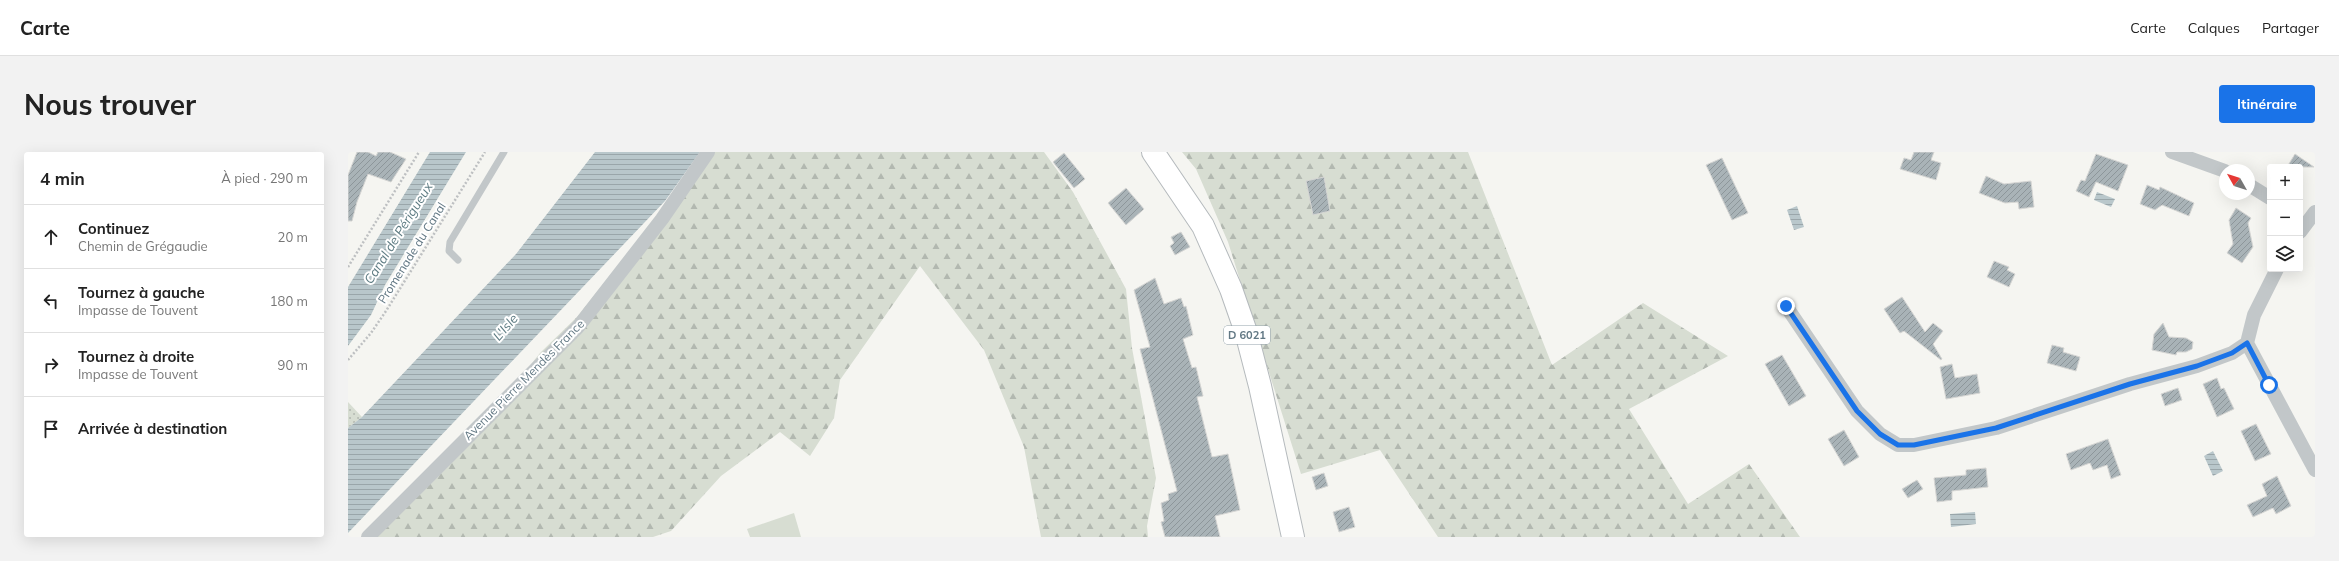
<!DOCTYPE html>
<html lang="fr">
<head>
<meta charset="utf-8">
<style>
	body { margin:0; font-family:Mulish,sans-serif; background:#f2f2f2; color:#222 }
	.controls { position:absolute; right:12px; top:12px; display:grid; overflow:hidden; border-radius:4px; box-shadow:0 4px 16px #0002 }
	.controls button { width:36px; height:36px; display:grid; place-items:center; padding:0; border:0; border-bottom:1px solid #e0e0e0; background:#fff; color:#222; font:20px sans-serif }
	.compass { position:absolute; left:1871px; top:12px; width:36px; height:36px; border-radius:50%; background:#fff; box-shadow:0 4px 16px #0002; rotate:309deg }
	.stop { position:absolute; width:12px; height:12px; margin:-9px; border:3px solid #1a73e8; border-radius:50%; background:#fff }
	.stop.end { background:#1a73e8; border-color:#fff; box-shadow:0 1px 4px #0008 }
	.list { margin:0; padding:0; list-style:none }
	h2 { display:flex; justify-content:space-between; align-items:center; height:52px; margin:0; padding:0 16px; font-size:17px }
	h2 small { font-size:13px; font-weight:400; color:#767676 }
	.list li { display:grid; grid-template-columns:26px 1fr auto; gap:12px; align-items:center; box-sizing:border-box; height:64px; padding:0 16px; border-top:1px solid #e0e0e0 }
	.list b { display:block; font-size:15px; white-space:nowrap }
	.list p { margin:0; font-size:13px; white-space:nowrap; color:#767676 }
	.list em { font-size:13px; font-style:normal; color:#767676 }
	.icon { flex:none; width:22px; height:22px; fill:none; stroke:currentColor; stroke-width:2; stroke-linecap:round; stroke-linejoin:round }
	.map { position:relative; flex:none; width:1967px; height:385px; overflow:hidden; border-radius:4px }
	header { display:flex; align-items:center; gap:24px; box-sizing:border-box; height:56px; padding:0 20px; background:#fff; border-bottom:1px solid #e0e0e0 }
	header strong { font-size:19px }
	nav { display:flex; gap:22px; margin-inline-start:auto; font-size:14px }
	.intro { display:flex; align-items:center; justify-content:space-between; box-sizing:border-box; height:96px; padding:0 24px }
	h1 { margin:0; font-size:28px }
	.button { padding:10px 18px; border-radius:4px; background:#1a73e8; color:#fff; font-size:14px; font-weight:700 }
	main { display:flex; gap:24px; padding:0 24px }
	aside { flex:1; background:#fff; border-radius:4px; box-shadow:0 4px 16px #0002 }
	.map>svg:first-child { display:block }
</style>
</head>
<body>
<header>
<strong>Carte</strong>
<nav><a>Carte</a><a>Calques</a><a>Partager</a></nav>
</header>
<div class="intro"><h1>Nous trouver</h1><a class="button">Itinéraire</a></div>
<main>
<aside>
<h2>4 min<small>À pied · 290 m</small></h2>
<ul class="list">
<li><svg class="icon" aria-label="ahead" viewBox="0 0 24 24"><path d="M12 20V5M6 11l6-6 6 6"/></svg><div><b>Continuez</b><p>Chemin de Grégaudie</p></div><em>20 m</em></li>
<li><svg class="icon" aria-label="left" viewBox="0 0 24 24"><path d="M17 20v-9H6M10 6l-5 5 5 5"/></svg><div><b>Tournez à gauche</b><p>Impasse de Touvent</p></div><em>180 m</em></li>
<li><svg class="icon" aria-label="right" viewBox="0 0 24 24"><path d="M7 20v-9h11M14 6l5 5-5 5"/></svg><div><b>Tournez à droite</b><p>Impasse de Touvent</p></div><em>90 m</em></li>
<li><svg class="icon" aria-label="arrive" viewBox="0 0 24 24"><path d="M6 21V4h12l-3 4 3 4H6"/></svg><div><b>Arrivée à destination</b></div></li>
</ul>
</aside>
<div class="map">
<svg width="1967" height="385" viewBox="0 0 1967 385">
	<defs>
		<pattern id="grass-dots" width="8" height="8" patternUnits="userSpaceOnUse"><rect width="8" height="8" fill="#d7ddd2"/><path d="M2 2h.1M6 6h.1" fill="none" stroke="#b2b8b0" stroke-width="1.8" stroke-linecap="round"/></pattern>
		<pattern id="forest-firs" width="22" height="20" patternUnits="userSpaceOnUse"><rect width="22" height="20" fill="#d7ddd2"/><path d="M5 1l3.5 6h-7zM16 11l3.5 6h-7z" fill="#b2b8b0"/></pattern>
		<pattern id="water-rules" width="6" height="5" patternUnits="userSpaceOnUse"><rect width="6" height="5" fill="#b9c7cb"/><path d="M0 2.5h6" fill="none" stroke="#9aa6aa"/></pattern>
		<pattern id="building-hatch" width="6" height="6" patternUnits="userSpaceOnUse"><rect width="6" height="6" fill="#a9b3b7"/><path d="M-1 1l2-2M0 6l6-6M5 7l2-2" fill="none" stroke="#8d969a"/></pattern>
	</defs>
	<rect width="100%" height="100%" fill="#f5f5f1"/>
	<path fill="url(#grass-dots)" d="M0,250L14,265L0,276Z"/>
	<path fill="url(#forest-firs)" d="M353,0H696L725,40L778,137L784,196L808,326L799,374L800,385H693L676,295L636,198L572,114L492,228L486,266L462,304L432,280L373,324L323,379L305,385H13L31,371L153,250L192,201L230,164L334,32Z
		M834,0H1120L1204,213L1295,151L1380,204L1281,257L1340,352L1401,312L1452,385H1090L1032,298L953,322L880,90L848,17Z"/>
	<path fill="#d7ddd2" d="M446,361L453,385H402L399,377Z"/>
	<path fill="url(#water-rules)" d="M82,0H118L37,133L23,163L0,194V135Z
		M247,0H352L317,49L0,381V276L14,265L168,102Z
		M1749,40L1767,47L1763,55L1746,48Z
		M1449,54L1456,75L1446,78L1439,58Z
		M1865,299L1875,319L1865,324L1856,304Z
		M1627,360L1628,372L1603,375L1602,362Z"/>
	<path fill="url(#building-hatch)" stroke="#d6d6d4" d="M9,0H20L28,4L30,0H42L58,7L43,30L20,22L9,50L4,69H0V23Z
		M1566,0H1586L1583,8L1593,11L1588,28L1552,17L1556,6L1563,8Z
		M716,1L737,27L726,36L705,10Z
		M1748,2L1780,13L1770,39L1748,30L1741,45L1728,39L1733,28L1737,29Z
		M1947,2L1966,15H1939Z
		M1374,6L1400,61L1384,68L1358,13Z
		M1638,24L1656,32L1683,29L1686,55L1671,57L1670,50L1657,51L1631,41Z
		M976,25L982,59L965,63L958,29Z
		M1799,33L1811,38L1812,35L1846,51L1841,64L1814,53L1807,58L1792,52Z
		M778,36L796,57L778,73L760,51Z
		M1888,56L1903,66L1900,71L1905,95L1894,111L1879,101L1885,92L1881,68Z
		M833,80L842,95L827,103L822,94L826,91L823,85Z
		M1646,109L1661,115L1659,118L1667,122L1661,135L1639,125Z
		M807,126L816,152L833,146L836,155L838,154L845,183L835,187L844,216L848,215L855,244L849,245L864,305L880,302L892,358L867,364L872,385H817L813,370L816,369L813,351L821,348L820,342L829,339L792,197L802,195L786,138Z
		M1554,145L1577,180L1585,171L1595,179L1585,192L1594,207L1593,208L1556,179L1552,181L1536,157Z
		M1815,171L1821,185L1838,186L1845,190L1844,197L1838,200H1829L1828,203L1804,198L1806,182Z
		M1704,193L1716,196L1715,200L1732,205L1728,219L1699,211Z
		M1434,203L1458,244L1441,254L1417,212Z
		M1604,212L1607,226L1629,222L1632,241L1598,247L1592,215Z
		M1869,226L1873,237L1876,236L1886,257L1869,265L1855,232Z
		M1830,236L1834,248L1817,254L1813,242Z
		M1908,272L1923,302L1907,309L1893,279Z
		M1496,278L1511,305L1496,314L1480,287Z
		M1760,287L1773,323L1763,327L1759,313L1745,318L1742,311L1723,318L1718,302Z
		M1638,316L1640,335L1604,339V348L1589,350L1586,326L1618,323V318Z
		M976,321L980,334L968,338L964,325Z
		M1929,324L1943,354L1928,362L1925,356L1905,365L1899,353L1919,344L1914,332Z
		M1569,328L1575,337L1560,346L1554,337Z
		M1001,355L1007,375L991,380L985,360Z"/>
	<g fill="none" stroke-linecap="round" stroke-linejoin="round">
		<g stroke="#b5babd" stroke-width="24">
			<path id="primary" d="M805,0L855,74L883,137L898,180L912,234L945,385"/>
		</g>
		<path stroke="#bec0c2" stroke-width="2.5" stroke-dasharray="2 2" stroke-linecap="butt" d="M0,115L71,0
			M0,208L23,181L38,159L137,0"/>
		<path stroke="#c2c7c9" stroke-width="7" d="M110,108L101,99L102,90L156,0"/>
		<path stroke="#c2c7c9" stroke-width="14" d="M1824,0L1877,19
			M1901,33L1922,46
			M1952,80L1967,60
			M1929,117L1906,163L1899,191L1967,318
			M1438,154L1509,259L1532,282L1550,293H1566L1648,276L1782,232L1849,214L1884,201L1899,191
			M20,385L230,175L314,67L360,0"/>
		<use href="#primary" stroke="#fff" stroke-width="22"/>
	</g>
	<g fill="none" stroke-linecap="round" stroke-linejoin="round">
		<path stroke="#1a73e8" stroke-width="5" d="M1438,154L1509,259L1532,282L1550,293H1566L1648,276L1782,232L1849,214L1884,201L1899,191L1921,233"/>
	</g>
	<g text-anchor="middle" stroke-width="4" stroke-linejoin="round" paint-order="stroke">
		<rect fill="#fff" stroke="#91a0a9" stroke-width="1" x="876" y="174" width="46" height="18" rx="3"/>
		<g font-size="11" font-weight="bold" fill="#627884">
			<text x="899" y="187">D 6021</text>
		</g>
		<g font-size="12" fill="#627884" stroke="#fff">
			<text transform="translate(64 101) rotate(-58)" y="4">Promenade du Canal</text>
			<text transform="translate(176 228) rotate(-45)" y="4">Avenue Pierre Mendès France</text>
		</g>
		<g font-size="13" font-style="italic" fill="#5d7b82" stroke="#fff">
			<text transform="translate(50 81) rotate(-58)" y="5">Canal de Périgueux</text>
			<text transform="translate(157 175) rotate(-49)" y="5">L'Isle</text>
		</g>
	</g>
</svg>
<div class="controls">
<button>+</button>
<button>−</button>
<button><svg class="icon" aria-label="layers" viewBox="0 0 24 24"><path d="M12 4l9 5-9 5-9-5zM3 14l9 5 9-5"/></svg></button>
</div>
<svg class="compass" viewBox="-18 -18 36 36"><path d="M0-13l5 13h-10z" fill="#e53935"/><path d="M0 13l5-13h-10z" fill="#767676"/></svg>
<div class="stop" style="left:1921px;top:233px"></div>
<div class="stop end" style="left:1438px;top:154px"></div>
</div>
</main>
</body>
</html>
